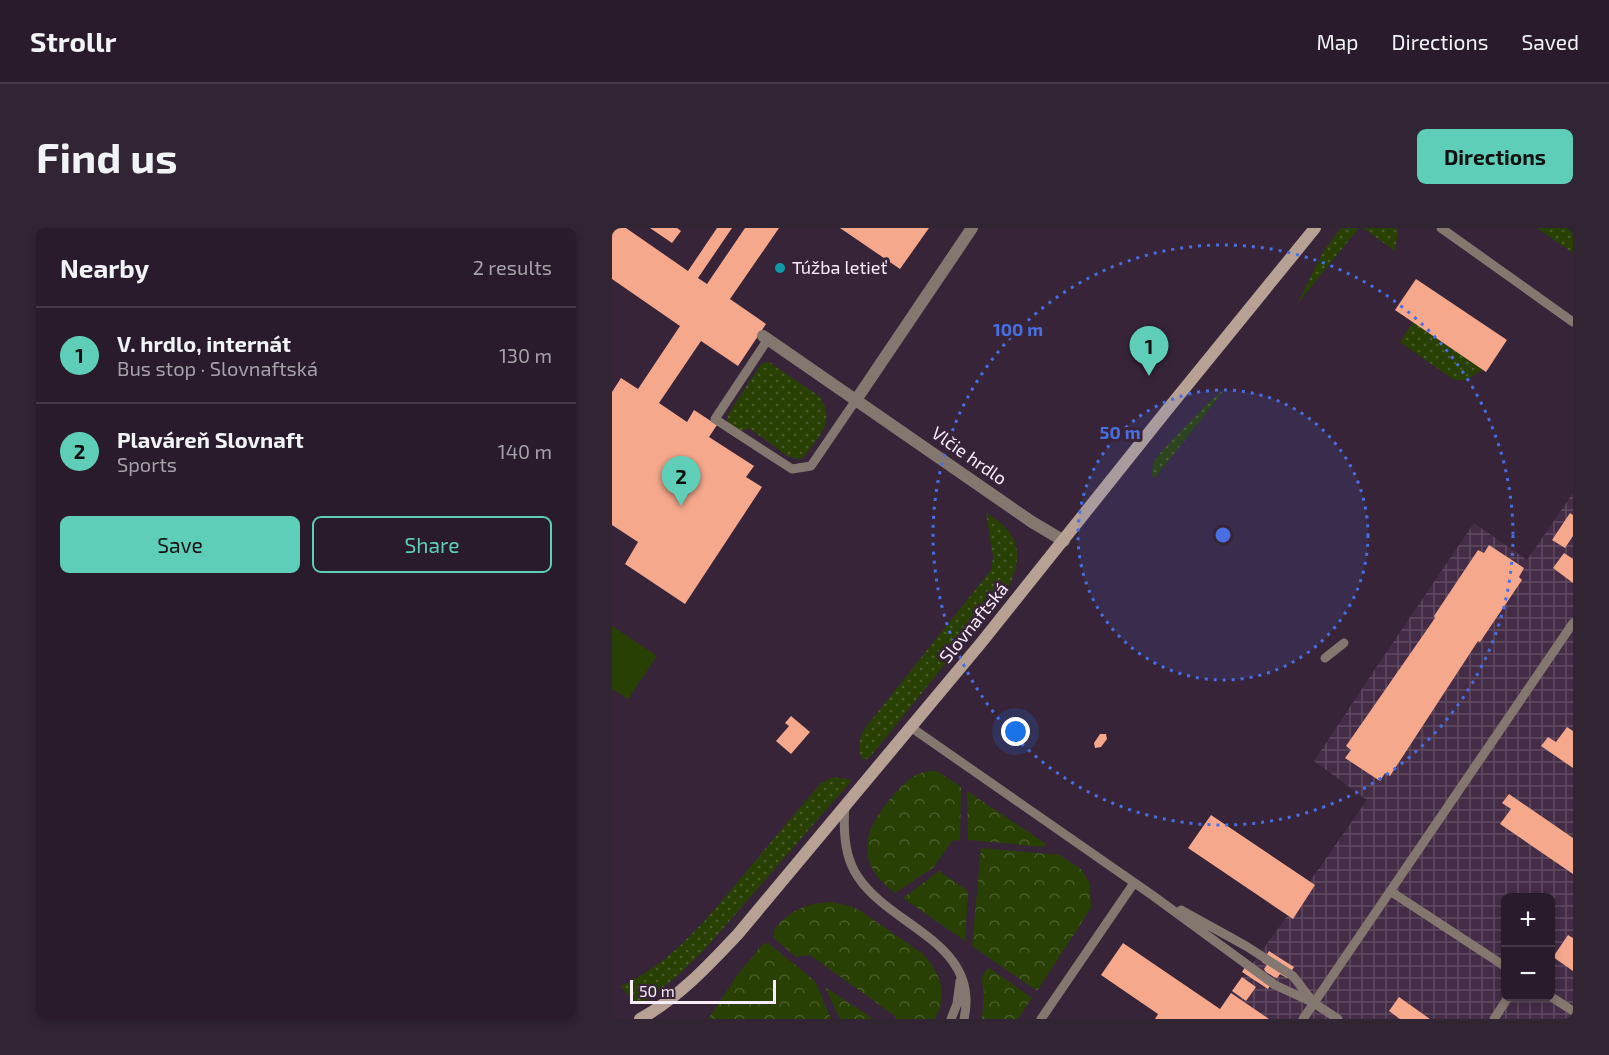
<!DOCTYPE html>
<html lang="en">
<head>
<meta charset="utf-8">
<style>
	body { margin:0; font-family:"Exo 2",sans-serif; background:#312433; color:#f1f3f6 }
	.controls { position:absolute; right:18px; bottom:18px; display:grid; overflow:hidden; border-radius:9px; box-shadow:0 3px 9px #0003 }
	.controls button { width:54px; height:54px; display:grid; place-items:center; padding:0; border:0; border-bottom:2px solid #453947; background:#291b2b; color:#f1f3f6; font:30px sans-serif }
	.scale { position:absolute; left:18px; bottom:15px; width:146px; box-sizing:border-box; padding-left:6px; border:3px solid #f9ecfa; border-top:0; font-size:16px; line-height:21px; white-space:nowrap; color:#f9ecfa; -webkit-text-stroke:4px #372439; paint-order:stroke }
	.you { position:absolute; left:404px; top:504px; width:21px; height:21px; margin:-15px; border:4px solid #fff; border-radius:50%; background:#1a73e8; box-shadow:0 0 0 9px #1a73e833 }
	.badge { display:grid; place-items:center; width:39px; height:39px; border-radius:50%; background:#5eceb8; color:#111; font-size:20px; font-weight:700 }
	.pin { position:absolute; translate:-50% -50px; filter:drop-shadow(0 2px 3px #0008) }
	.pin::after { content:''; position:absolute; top:32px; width:21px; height:18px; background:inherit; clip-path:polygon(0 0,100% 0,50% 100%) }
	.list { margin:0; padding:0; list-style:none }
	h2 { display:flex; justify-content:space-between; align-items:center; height:78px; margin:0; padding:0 24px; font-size:26px }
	h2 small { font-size:20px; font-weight:400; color:#a5a1a9 }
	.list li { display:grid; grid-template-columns:39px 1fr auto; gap:18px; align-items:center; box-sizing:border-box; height:96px; padding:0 24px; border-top:2px solid #453947 }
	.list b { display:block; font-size:22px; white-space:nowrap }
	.list p { margin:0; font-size:20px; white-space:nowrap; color:#a5a1a9 }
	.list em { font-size:20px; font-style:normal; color:#a5a1a9 }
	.actions { display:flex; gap:12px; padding:18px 24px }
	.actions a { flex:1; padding:14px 0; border:2px solid #5eceb8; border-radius:9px; text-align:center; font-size:21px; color:#5eceb8 }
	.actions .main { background:#5eceb8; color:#111 }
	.map { position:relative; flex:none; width:961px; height:791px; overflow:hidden; border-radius:9px }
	header { display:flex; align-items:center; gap:36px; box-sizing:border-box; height:84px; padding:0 30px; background:#291b2b; border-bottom:2px solid #453947 }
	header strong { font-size:28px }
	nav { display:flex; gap:33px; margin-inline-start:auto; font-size:21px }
	.intro { display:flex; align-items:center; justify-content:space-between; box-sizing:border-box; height:144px; padding:0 36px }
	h1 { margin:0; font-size:42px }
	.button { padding:15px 27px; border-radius:9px; background:#5eceb8; color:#111; font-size:21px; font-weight:700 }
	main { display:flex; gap:36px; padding:0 36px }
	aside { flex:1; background:#291b2b; border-radius:9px; box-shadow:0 3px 9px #0003 }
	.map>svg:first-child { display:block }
</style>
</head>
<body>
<header>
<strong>Strollr</strong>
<nav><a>Map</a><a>Directions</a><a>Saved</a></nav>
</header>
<div class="intro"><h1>Find us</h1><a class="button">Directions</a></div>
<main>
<aside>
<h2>Nearby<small>2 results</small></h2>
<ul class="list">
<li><span class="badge">1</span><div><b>V. hrdlo, internát</b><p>Bus stop · Slovnaftská</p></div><em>130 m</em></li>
<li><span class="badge">2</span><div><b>Plaváreň Slovnaft</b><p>Sports</p></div><em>140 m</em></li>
</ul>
<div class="actions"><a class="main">Save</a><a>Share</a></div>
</aside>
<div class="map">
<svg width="961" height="791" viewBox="0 0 961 791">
	<defs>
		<pattern id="industrial-grid" width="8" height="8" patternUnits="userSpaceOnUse" patternTransform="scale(1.5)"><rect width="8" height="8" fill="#442c47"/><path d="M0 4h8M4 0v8" fill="none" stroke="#604b62"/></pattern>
		<pattern id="grass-dots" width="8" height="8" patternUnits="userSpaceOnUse" patternTransform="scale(1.5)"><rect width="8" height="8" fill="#294005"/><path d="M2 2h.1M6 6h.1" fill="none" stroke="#495c2a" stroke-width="1.8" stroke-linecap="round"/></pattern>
		<pattern id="park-crowns" width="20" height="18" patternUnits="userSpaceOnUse" patternTransform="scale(1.5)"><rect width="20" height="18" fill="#294005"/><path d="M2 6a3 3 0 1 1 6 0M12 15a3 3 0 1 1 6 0" fill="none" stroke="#495c2a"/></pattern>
	</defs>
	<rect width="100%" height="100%" fill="#372439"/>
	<path fill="url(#industrial-grid)" fill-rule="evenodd" d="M961,265V791H613L608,781L676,687L681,690L703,657L698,653L755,572L702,533L765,438L862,295L915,332ZM894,670H939V768H894Z"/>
	<path fill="url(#grass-dots)" d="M729,0H747L685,76L712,22Z
		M751,0H783L786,2L783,23Z
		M925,0H961V25Z
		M801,94L871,142L854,152H842L788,114Z
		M157,134L208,169C224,195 207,208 192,229L187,231L175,228L137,200L128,203L115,193V188L149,136Z
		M614,160L542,251L540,247L541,235L549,224L596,175Z
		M374,285C404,303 413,322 398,356L257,530L251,532C244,521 247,511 253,500L379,342L381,329Z
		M221,549L240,552L93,721L64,749L29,776L18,770L9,758C61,735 98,687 134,644C159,614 184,584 209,555Z"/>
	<path fill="url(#park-crowns)" d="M325,543L349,559L348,612L340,613L322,639L283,665C243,636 250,603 279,570C292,555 303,542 325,543Z
		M355,563L434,616L432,619L356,612Z
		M369,620L448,627L470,642L478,656L479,680L425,763L360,718Z
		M327,643L356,663L353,713L291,670Z
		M219,674L238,678L247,682L311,726C329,745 336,767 323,791H283V788L198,727L184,729L162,710V702C177,682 195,675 219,674Z
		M156,715L203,753L219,791H96L126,746L151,716Z
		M376,739L420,770L406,791H370L372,764L369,750Z
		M213,759L261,791H228Z"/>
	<path fill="#294005" d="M0,398L45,428L16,471L0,461Z"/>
	<path fill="#f6a88c" d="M0,0H14L76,43L105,0H120L86,50L95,56L133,0H167L118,71L154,96L126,138L89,113L47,175L75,194L82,182L105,197L97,209L142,238L134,249L150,259L73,376L13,336L26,314L0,297V164L9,150L26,161L68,98L0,51Z
		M38,0H65L69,3L60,15Z
		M228,0H317L288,41Z
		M804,51L895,112L874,144L783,82Z
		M958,285L961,287V308L953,320L940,312Z
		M877,317L912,340L907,349L910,352L868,414L866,413L778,548L773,545L768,553L733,530L739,522L734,518L823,390L822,388L866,322L872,325Z
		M952,325L961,331V355L941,340Z
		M179,488L198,504L179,526L164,513L177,498L173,495Z
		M955,499L961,503V540L929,518L936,509L944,514Z
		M488,506H494L495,511L489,519L483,520L482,515Z
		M897,566L961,610V646L888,596L899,581L890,575Z
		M599,587L703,657L681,691L576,620Z
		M956,707L961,710V743L941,729Z
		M511,715L608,781L619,765L657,791H543L546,786L489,747Z
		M657,723L682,739L675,750L668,746L665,750L662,749L654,744L652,741L655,737L650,734Z
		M636,734L662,752L656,761L630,744Z
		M630,749L644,759L634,773L620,763Z
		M787,769L818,791H788L777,783Z"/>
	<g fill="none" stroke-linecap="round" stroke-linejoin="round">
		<path stroke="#84776f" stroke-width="9" d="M829,0L961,94
			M156,111L103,191L180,241L199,238L244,172
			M713,430L732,415
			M300,500L540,667L663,757L702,775L726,791
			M233,578C231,602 232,629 246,649C279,699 369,715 352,791
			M778,663L894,739
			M569,682L634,718L681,748L701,774
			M938,768L961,783
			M339,791L345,776L348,753
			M429,791L522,655
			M691,791L961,395
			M882,791L897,768"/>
		<path stroke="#84776f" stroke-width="12" d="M151,108L420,294L452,313
			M244,172L360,0"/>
		<path stroke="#b7a195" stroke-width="12" d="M28,791C66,770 96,738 126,706L369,415L555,182L703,0"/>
	</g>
	<circle cx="611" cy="307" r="145" fill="#496edf" fill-opacity=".12"/>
	<g fill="none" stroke="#496edf" stroke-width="3" stroke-dasharray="3 6">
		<circle cx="611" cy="307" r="145"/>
		<circle cx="611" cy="307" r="290"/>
	</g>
	<circle fill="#0f9aa8" stroke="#372439" stroke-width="2" cx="168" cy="40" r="6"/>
	<g text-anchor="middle" stroke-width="6" stroke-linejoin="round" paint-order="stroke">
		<g font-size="18" fill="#f9ecfa" stroke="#372439" text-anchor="start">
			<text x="180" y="46">Túžba letieť</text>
		</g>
		<g font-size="18" fill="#f9ecfa" stroke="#372439">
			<text transform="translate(357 228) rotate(35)" y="6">Vlčie hrdlo</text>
			<text transform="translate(362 395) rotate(-51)" y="6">Slovnaftská</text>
		</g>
	</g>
	<circle cx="611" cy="307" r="9" fill="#496edf" stroke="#372439" stroke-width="3"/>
	<g font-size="18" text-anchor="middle" font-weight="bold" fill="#496edf" stroke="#372439" stroke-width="6" stroke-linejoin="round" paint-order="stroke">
		<text x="406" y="108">100 m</text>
		<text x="508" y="211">50 m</text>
	</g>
</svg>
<div class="controls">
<button>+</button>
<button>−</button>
</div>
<div class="scale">50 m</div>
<div class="you"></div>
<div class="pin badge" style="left:537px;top:148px">1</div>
<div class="pin badge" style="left:69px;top:278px">2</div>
</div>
</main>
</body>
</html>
